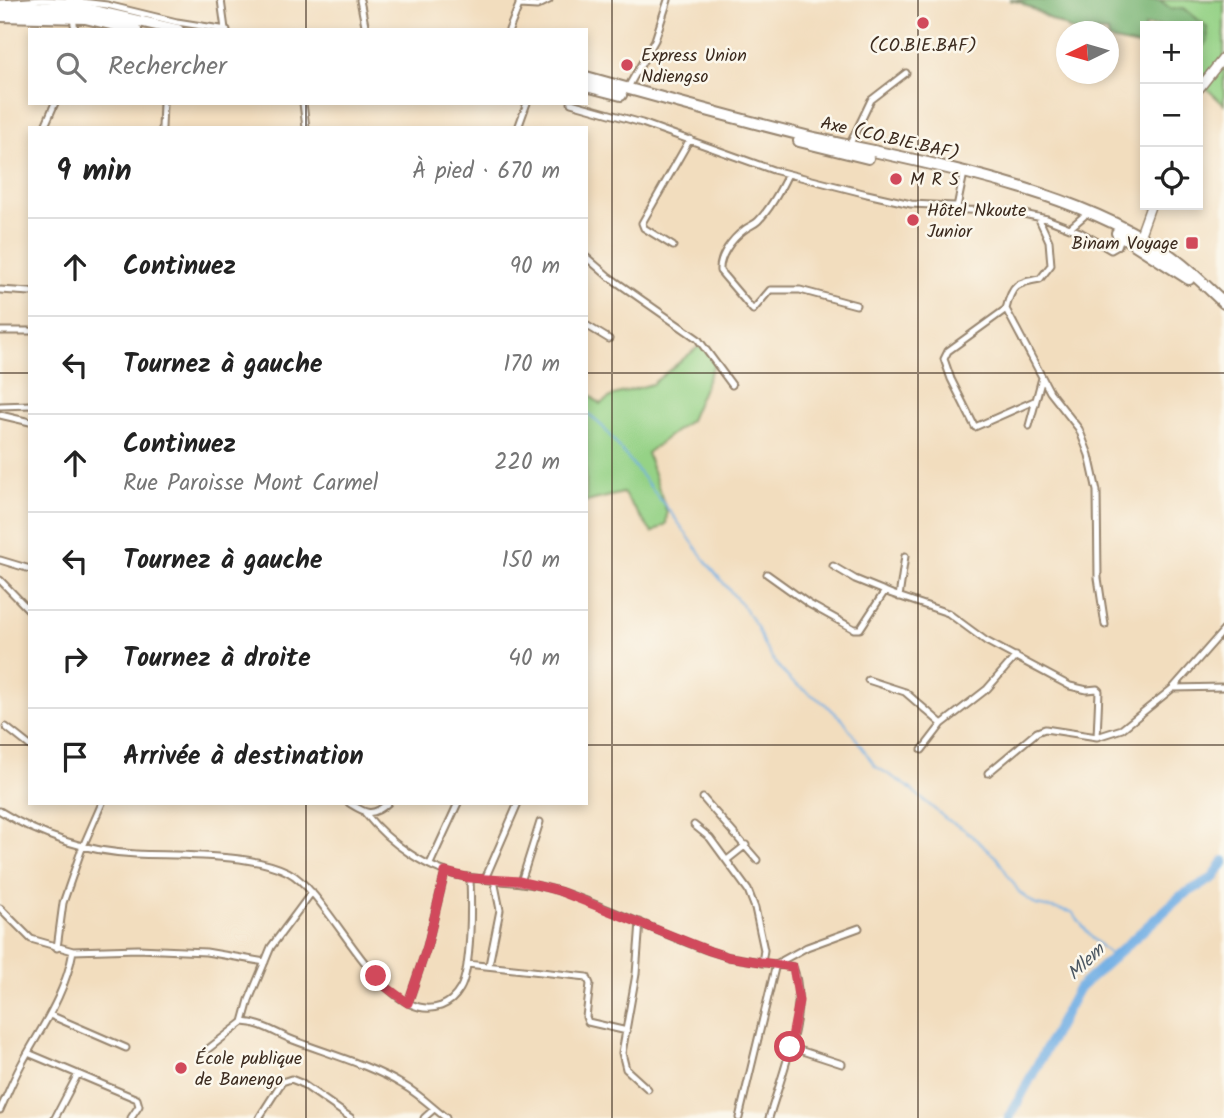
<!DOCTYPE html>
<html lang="fr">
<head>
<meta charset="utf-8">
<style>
	body { margin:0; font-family:Kalam,sans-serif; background:#f2f2f2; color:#222 }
	.controls { position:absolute; right:21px; top:21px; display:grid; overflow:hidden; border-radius:0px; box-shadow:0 4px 10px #0003 }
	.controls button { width:63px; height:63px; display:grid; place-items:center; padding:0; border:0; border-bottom:2px solid #e0e0e0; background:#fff; color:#222; font:35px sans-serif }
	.compass { position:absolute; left:1056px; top:21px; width:63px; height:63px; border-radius:50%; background:#fff; box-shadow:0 4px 10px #0003; rotate:265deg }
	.stop { position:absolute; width:21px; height:21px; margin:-16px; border:5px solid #d1495b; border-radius:50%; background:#fff }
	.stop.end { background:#d1495b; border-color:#fff; box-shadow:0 2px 7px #0008 }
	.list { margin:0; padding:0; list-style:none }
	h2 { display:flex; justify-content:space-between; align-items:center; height:91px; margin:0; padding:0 28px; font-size:30px }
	h2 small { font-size:23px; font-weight:400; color:#767676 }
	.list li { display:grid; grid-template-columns:46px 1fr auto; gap:21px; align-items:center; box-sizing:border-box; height:98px; padding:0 28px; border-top:2px solid #e0e0e0 }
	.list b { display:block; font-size:26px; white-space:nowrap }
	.list p { margin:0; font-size:23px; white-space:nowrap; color:#767676 }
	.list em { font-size:23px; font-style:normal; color:#767676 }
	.icon { flex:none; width:38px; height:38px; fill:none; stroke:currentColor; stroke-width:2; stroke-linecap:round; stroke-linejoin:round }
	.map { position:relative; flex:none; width:1224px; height:1118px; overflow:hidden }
	.search { position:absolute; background:#fff; box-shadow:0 4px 10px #0003; left:28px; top:28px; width:560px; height:77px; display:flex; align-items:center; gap:18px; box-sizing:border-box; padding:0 24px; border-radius:0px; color:#767676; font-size:26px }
	.panel { position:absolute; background:#fff; box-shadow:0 4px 10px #0003; left:28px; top:126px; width:560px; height:679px; border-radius:0px }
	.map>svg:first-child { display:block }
</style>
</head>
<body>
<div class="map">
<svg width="1224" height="1118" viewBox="0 0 1224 1118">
	<rect width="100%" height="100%" fill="#fbf7ec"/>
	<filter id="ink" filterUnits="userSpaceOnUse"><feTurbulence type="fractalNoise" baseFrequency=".0143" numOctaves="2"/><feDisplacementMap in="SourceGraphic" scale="14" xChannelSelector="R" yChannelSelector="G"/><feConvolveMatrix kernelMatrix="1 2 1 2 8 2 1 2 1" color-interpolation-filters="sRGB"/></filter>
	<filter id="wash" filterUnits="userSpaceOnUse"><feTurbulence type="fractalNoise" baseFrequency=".00686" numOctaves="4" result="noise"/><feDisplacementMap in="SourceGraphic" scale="28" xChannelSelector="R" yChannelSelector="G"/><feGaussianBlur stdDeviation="1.57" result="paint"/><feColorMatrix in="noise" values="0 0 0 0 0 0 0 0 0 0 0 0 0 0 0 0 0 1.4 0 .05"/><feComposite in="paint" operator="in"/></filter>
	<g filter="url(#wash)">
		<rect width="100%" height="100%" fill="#f2ddbe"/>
		<path fill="#95d286" stroke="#687e52" stroke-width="2" d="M1010,0H1224V105L1198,80V26H1145V47L1109,40L1108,32L1073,31L1020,2Z
			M702,344L715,362L690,420L647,453L667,513L666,524L652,533L623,493L586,502V392L600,404L614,395L652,384Z"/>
		<path fill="#78b473" stroke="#5a6f48" stroke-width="2" d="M1010,0H1160L1171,9L1184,8L1207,27L1208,41L1198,52V26H1145V47L1109,40L1108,32L1073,31L1020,2Z"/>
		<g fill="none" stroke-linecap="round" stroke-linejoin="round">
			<path stroke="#72afe4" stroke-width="2" d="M586,412L603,427L675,518L707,563L745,609L757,627L763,643L776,664L791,681L824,703L843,720L875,766L907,786L946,819L965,830L997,858L1019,892L1036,905L1072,912L1092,938L1113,957"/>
			<path stroke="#72afe4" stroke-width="10" d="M1009,1118L1078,989L1181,896L1213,878L1224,861"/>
		</g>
	</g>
	<g filter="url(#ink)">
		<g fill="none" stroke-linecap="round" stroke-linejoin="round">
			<g stroke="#96846e" stroke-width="9">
				<path id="street" d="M221,0L225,29
					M360,0L366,30
					M0,3L42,0L82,2L107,5L177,22L227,30
					M519,5L537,6L549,0
					M73,18L75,30
					M509,30L519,5V0
					M627,89L655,40L668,0
					M303,103L306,128
					M571,103L642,123L773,170L867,194L911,204L954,206L967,210L1009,211L1047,219L1080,232L1111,250L1118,246L1122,235
					M44,128L55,103
					M162,128L163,103
					M518,128L527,103
					M849,146L871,100L906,73
					M788,174C780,191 771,208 758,221C754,225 749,226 744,230C732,239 719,256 720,271L753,310L770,290H800L856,305
					M957,207L964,173
					M1038,217L1049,241L1051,265L1040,279C1017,283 1012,284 1006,309L1050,392L1079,429L1089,455L1097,491L1098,578L1105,625
					M1070,228L1084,216
					M673,246L644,228L642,223L690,139
					M586,257L608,276L698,339L732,385
					M0,290L30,292
					M1006,309L948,351L944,359L951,379L975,427L1034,401
					M586,325L609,339
					M0,331H30
					M0,406L30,405
					M0,415L30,422
					M1029,426L1042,378
					M0,560L30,569
					M833,566L855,579L892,594L948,613L986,641L1070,686L1087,690L1097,689L1099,691L1097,737
					M767,574L809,604L854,629H860L885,591
					M0,580L30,611
					M899,597L905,556
					M868,680L905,692L942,724
					M1173,688L1224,630
					M6,727L30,746
					M922,750L942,724L987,689L1016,656
					M988,773L1037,732L1045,729L1097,737L1122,729L1173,688L1224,687
					M703,798L757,860
					M349,803C365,813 372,818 388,803
					M0,811C40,836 88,852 136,854C178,856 251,853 288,872C333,895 382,1027 441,1006C449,1003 456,996 460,989C472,969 471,902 470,878
					M365,813C388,842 429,872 467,877C499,882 530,881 562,892C612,909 660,933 710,951L729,957L793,967C810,1009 781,1076 769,1118
					M694,825L710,838L748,890L755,908L764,950L762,963
					M727,860L746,845
					M430,864L458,803
					M485,879L518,803
					M521,882L540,822
					M0,908L31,939L73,951L138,949L206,952L265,962
					M640,922L636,974L622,1053L626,1069L648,1089
					M57,948L63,903L81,851L102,803
					M467,964L587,977L590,984L586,1017L588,1022L627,1031
					M489,965L500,910L494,880
					M408,1003L427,947L445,872
					M50,1015L126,1048
					M243,1022L249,1000L271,947L312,892
					M790,1047L842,1064
					M208,1049L243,1022C262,1023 275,1033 293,1040C329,1054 370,1065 403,1085C419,1094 432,1107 446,1118
					M28,1053L137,1099L139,1106L131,1118
					M0,1110C7,1095 13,1080 21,1065C42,1026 65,996 73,951
					M55,1118L78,1074
					M259,1118L282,1082L291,1079L301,1083L351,1118
					M424,1118L434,1109
					M739,1118L776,964L807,947L859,928"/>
			</g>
			<g stroke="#96846e" stroke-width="11">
				<path id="secondary" d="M1198,90L1224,57
					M1138,241L1151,205"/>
			</g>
			<g stroke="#96846e" stroke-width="14">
				<path id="highway" d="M0,7L82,8L178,30
					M0,16L85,18L136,30
					M586,77C658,97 730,117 802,135C920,163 1057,183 1159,248C1183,263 1204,284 1224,303
					M586,86L621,95
					M799,141L868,158
					M1117,233L1189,279"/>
			</g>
			<use href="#street" stroke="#fff" stroke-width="5"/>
			<use href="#secondary" stroke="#fff" stroke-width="8"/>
			<use href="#highway" stroke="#fff" stroke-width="10"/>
		</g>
	</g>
	<g fill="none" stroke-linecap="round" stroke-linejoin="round" filter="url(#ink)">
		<path stroke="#d1495b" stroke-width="9" d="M376,976L386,987L408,1003L427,947L445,872L470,878L520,881L559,891L710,951L729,957L793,967L799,1001L790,1047"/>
	</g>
	<path fill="none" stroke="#3b2a1e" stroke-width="2" stroke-opacity="0.55" d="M306,0V30M612,0V1118M918,0V1118M306,103V128M0,373H30M586,373H1224M0,745H30M586,745H1224M306,803V1118"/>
	<g fill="#d1495b" stroke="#fbf7ec" stroke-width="2.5">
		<circle cx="923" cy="23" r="7"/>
		<circle cx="627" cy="65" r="7"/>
		<circle cx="896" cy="179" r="7"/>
		<circle cx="913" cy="220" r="7"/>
		<rect x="1185" y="236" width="14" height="14" rx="3.5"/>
		<circle cx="181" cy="1068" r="7"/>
	</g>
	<g text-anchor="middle" stroke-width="5" stroke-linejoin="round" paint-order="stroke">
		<g font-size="18" fill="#3b2a1e" stroke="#fbf7ec" text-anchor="start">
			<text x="923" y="51" text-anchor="middle">(CO.BIE.BAF)</text>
			<text x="641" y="61">Express Union<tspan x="641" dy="21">Ndiengso</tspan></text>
			<text x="910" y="185">M R S</text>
			<text x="927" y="216">Hôtel Nkoute<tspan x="927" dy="21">Junior</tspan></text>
			<text x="1178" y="249" text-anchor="end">Binam Voyage</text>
			<text x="195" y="1064">École publique<tspan x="195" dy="21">de Banengo</tspan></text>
		</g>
		<g font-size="18" fill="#3b2a1e" stroke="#fbf7ec">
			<text transform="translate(890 138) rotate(13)" y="6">Axe (CO.BIE.BAF)</text>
		</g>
		<g font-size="19" font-style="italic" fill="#4e5963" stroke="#fbf7ec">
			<text transform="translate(1085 961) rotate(-44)" y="7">Mlem</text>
		</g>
	</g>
</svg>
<div class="controls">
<button>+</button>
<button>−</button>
<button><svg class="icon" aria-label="locate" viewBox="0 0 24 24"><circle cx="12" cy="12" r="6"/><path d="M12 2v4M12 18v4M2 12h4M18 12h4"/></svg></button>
</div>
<svg class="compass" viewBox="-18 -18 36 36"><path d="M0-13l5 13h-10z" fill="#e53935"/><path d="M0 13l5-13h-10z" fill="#767676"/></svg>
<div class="stop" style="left:790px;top:1047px"></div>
<div class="stop end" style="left:376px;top:976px"></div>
<div class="search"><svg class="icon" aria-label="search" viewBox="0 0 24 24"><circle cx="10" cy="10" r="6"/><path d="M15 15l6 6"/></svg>Rechercher</div>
<section class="panel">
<h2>9 min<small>À pied · 670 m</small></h2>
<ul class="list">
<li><svg class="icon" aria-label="ahead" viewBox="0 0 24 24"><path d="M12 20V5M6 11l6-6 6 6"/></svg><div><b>Continuez</b></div><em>90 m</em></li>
<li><svg class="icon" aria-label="left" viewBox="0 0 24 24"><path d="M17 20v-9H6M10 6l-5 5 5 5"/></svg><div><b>Tournez à gauche</b></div><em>170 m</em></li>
<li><svg class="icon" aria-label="ahead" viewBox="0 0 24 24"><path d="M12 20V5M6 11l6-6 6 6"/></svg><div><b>Continuez</b><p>Rue Paroisse Mont Carmel</p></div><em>220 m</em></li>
<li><svg class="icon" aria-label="left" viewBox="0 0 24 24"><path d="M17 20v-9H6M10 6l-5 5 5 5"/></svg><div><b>Tournez à gauche</b></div><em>150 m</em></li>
<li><svg class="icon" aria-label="right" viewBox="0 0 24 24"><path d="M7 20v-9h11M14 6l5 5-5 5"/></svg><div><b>Tournez à droite</b></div><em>40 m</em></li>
<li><svg class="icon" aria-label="arrive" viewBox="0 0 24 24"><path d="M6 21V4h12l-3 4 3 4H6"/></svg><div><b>Arrivée à destination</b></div></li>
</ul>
</section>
</div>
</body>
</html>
